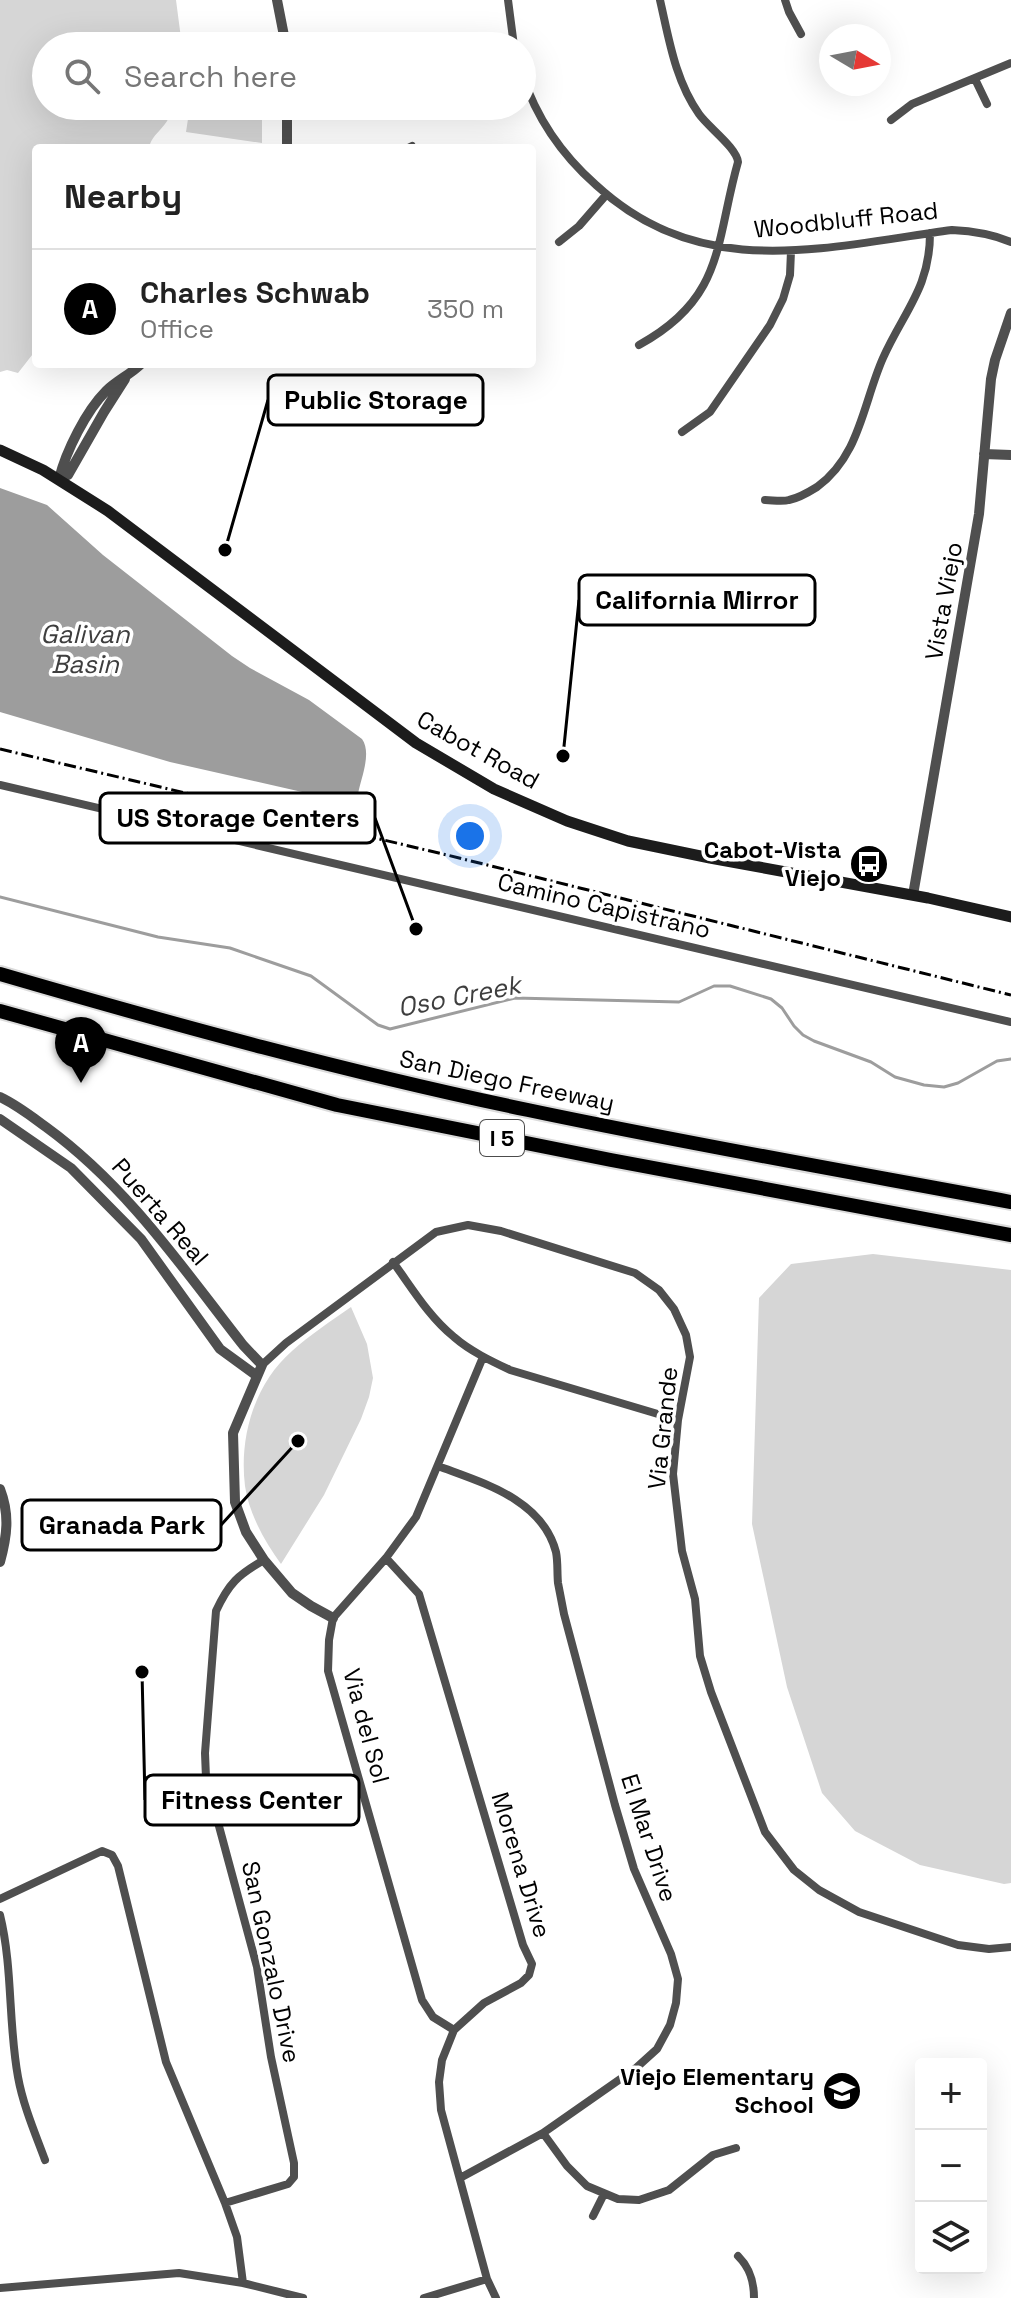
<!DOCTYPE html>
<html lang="en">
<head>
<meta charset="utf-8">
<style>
	body { margin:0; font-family:"Space Grotesk",sans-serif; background:#f6f6f6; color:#222 }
	.controls { position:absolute; right:24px; bottom:24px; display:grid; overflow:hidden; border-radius:8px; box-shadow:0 8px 32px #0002 }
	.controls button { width:72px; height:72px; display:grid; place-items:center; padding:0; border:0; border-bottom:2px solid #e0e0e0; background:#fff; color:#222; font:40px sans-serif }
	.compass { position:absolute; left:819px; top:24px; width:72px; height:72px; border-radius:50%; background:#fff; box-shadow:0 8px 32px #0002; rotate:100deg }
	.you { position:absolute; left:470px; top:836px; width:28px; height:28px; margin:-20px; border:6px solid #fff; border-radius:50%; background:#1a73e8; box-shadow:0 0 0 12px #1a73e833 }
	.badge { display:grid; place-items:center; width:52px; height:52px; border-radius:50%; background:#000; color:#fff; font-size:26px; font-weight:700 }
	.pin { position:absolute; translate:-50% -66px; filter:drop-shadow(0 2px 4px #0008) }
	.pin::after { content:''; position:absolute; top:42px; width:28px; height:24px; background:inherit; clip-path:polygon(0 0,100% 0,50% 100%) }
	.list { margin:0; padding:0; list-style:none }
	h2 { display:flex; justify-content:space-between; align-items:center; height:104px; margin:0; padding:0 32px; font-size:34px }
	h2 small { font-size:26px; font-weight:400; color:#767676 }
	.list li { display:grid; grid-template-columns:52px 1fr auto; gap:24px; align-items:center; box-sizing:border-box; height:120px; padding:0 32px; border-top:2px solid #e0e0e0 }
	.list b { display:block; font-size:30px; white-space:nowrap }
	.list p { margin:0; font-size:26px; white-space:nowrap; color:#767676 }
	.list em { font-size:26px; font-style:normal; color:#767676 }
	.icon { flex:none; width:44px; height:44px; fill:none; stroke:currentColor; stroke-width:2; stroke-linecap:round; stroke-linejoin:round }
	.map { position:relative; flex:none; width:1011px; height:2298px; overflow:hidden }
	.search { position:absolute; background:#fff; box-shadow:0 8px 32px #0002; left:32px; top:32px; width:504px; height:88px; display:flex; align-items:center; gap:20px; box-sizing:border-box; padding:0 28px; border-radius:44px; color:#767676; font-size:30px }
	.panel { position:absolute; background:#fff; box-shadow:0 8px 32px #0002; left:32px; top:144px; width:504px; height:224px; border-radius:8px }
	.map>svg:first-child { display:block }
</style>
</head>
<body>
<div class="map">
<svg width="1011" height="2298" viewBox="0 0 1011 2298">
	<rect width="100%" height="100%" fill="#fff"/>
	<path fill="#d6d6d6" d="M0,0H176L182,46H46V106H173C169,128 152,132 149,148H36V350L18,373L7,370L0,372Z
		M190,106H259L262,119V143L186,132Z
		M873,1254L1011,1270V1883L1004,1884L920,1865L855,1831L822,1793L787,1687L752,1524L759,1298L791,1264Z
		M351,1307L367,1344L373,1378L369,1397L361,1419L324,1495L281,1564C265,1542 249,1514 245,1486C239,1438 254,1384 292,1351C310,1335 331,1321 351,1307Z"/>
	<path fill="#9d9d9d" d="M0,488L47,505L103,555L232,656L250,668L309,700L362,739C372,753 361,778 358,794L346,802L170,762L0,712Z"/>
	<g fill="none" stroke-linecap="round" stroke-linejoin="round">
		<path stroke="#9d9d9d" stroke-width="3" d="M0,897L158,937L230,948L311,976L378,1025L390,1029L515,998L679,1002L714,986H730L771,999L782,1008L794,1026L803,1035L814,1041L871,1062L895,1077L924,1085L944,1087L958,1083L997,1061L1011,1059"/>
		<g stroke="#dbdbdb" stroke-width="18">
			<path id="motorway" d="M0,974C175,1025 350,1073 528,1110C689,1144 850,1172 1011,1202
				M0,1011L337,1105L611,1160L1011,1235"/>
		</g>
		<path stroke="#4f4f4f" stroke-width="8" d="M508,0L514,46
			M785,0L789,12L801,34
			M522,74C536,117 562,155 596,185C702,283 824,247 952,230C973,231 992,234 1011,242
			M975,79L987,104
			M891,120L912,104L1011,63
			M408,148L412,146
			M559,242L579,226L606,195
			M639,345C725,298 715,243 738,162C737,148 708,127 699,114C675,80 669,39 660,0
			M682,432L710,412L770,325L783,299L790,275L791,251
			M765,500C772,500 782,502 789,500C799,498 809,492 817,487C860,456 863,403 883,358C904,311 930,288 930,233
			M0,785L1011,1022
			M393,1262C412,1288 429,1317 454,1337C470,1351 491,1361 510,1370L678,1420
			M262,1365L286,1343L436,1232L468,1225L501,1231L635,1273L659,1290L674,1309L686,1335L690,1357L678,1420L673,1474L682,1551L695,1599L700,1656L711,1692L765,1832L794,1870L819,1890L859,1912L958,1945L989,1949L1011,1947
			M438,1466C483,1483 542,1499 556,1552C558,1562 557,1573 558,1583C560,1593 562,1604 564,1614L615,1805L634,1869L671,1954L678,1979L676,2003L670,2025L657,2049L636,2068L543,2133L460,2178
			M386,1558L419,1594L523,1945L532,1964L529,1975L521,1983L484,2003L454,2030L442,2060L439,2082L441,2110L487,2279L496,2298
			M0,1899L102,1851L112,1855L118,1866L166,2062L225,2203L237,2237L243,2283
			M0,1915C13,1968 8,2023 18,2077C23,2105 35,2133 45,2160
			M454,2030L433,2017L422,2000L328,1671L329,1640L333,1618L386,1558L416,1517L483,1357
			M543,2133L567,2166L587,2186L618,2199L639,2200L669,2190L713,2155L736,2148
			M225,2203L288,2184L294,2177V2163L271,2057L257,1967L206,1778L205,1753L216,1611C229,1583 238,1575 264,1560
			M593,2216L604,2194
			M738,2256C750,2268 754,2281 754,2298
			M0,2288L179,2273L243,2283L303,2298
			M424,2298L487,2279"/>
		<path stroke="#4f4f4f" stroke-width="10" d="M277,0L286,46
			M287,106V148
			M984,454L1011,455
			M59,479C66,451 86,411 106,391C116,381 131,374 141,364
			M59,479L68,475L104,412L125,379
			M913,895L979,514L991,379L995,360L1011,313
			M0,1097C17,1105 31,1116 46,1127C127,1186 182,1267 243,1345L262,1365L233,1433L235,1502L246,1532L264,1560L292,1593L311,1606L333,1618
			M0,1119L71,1168L141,1239L220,1349L257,1376
			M0,1489C10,1515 7,1536 0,1562"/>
		<path stroke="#1c1c1c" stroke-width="11" d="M0,450L43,470L108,511L416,743L494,789L567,821L628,841L710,858L928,898L1011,917"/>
		<use href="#motorway" stroke="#000" stroke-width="14"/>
		<path stroke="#000" stroke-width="3" stroke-dasharray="12 4 2 4" stroke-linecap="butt" d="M0,749L447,855L1011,995"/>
	</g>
	<defs>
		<g id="bus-disc" transform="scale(2)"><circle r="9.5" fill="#000" stroke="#fff"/><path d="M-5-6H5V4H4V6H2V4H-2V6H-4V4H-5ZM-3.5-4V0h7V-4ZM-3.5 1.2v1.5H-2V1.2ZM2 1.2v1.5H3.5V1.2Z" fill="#fff"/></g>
		<g id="school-disc" transform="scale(2)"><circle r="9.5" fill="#000" stroke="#fff"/><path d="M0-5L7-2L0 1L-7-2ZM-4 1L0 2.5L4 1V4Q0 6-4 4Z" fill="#fff"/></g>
	</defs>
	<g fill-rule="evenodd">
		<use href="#bus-disc" x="869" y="864"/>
		<use href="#school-disc" x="842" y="2091"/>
	</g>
	<g text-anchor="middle" stroke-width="7" stroke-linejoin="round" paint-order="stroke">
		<rect fill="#fff" stroke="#4c4c4c" stroke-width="2" x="480" y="1120" width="44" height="36" rx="6"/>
		<g font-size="22" font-weight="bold" fill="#000">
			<text x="502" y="1146">I 5</text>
		</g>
		<g font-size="24" fill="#000" stroke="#fff">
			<text transform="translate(846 220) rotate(-6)" y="8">Woodbluff Road</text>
			<text transform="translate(944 601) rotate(-80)" y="8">Vista Viejo</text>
			<text transform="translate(478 750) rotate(29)" y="8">Cabot Road</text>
			<text transform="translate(604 906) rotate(13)" y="8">Camino Capistrano</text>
			<text transform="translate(507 1081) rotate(12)" y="8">San Diego Freeway</text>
			<text transform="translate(160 1212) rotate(49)" y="8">Puerta Real</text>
			<text transform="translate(663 1428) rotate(-84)" y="8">Via Grande</text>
			<text transform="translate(366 1726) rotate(75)" y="8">Via del Sol</text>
			<text transform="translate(649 1838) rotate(72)" y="8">El Mar Drive</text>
			<text transform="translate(521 1865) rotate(73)" y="8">Morena Drive</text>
			<text transform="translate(271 1962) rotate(78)" y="8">San Gonzalo Drive</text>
		</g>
		<g font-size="24" font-weight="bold" fill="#000" stroke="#fff" text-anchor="end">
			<text x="841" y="858">Cabot-Vista<tspan x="841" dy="28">Viejo</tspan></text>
			<text x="814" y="2085">Viejo Elementary<tspan x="814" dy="28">School</tspan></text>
		</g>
		<g font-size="26" font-style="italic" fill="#3e3e3e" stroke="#fff">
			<text x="85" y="643">Galivan<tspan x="85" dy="30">Basin</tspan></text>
			<text transform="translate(459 996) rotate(-11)" y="9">Oso Creek</text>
		</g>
	</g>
	<path fill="none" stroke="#000" stroke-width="3" d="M225 550L268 400M563 756L579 600M416 929L375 818M298 1441L221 1525M142 1672L145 1800"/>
	<g fill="#000" stroke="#fff" stroke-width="3">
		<circle cx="225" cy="550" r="8"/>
		<circle cx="563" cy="756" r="8"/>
		<circle cx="416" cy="929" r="8"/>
		<circle cx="298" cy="1441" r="8"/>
		<circle cx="142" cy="1672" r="8"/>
	</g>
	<g fill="#fff" stroke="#000" stroke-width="3">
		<rect x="268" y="375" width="215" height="50" rx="8"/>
		<rect x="579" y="575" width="236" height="50" rx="8"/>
		<rect x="100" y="793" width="275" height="50" rx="8"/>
		<rect x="22" y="1500" width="199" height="50" rx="8"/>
		<rect x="145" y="1775" width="214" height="50" rx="8"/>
	</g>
	<g font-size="26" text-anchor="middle" font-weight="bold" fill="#000">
		<text x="376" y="409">Public Storage</text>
		<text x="697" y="609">California Mirror</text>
		<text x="238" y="827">US Storage Centers</text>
		<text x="122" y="1534">Granada Park</text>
		<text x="252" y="1809">Fitness Center</text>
	</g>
</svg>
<div class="controls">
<button>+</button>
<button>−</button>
<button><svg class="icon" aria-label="layers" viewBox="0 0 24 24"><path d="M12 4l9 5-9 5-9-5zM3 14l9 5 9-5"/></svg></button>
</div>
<svg class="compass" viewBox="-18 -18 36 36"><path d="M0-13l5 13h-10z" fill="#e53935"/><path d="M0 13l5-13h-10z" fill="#767676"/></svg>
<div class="you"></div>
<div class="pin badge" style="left:81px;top:1083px">A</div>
<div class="search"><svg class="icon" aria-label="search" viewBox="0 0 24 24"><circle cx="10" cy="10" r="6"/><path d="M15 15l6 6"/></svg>Search here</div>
<section class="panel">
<h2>Nearby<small></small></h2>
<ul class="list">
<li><span class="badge">A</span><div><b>Charles Schwab</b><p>Office</p></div><em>350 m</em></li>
</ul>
</section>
</div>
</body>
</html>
